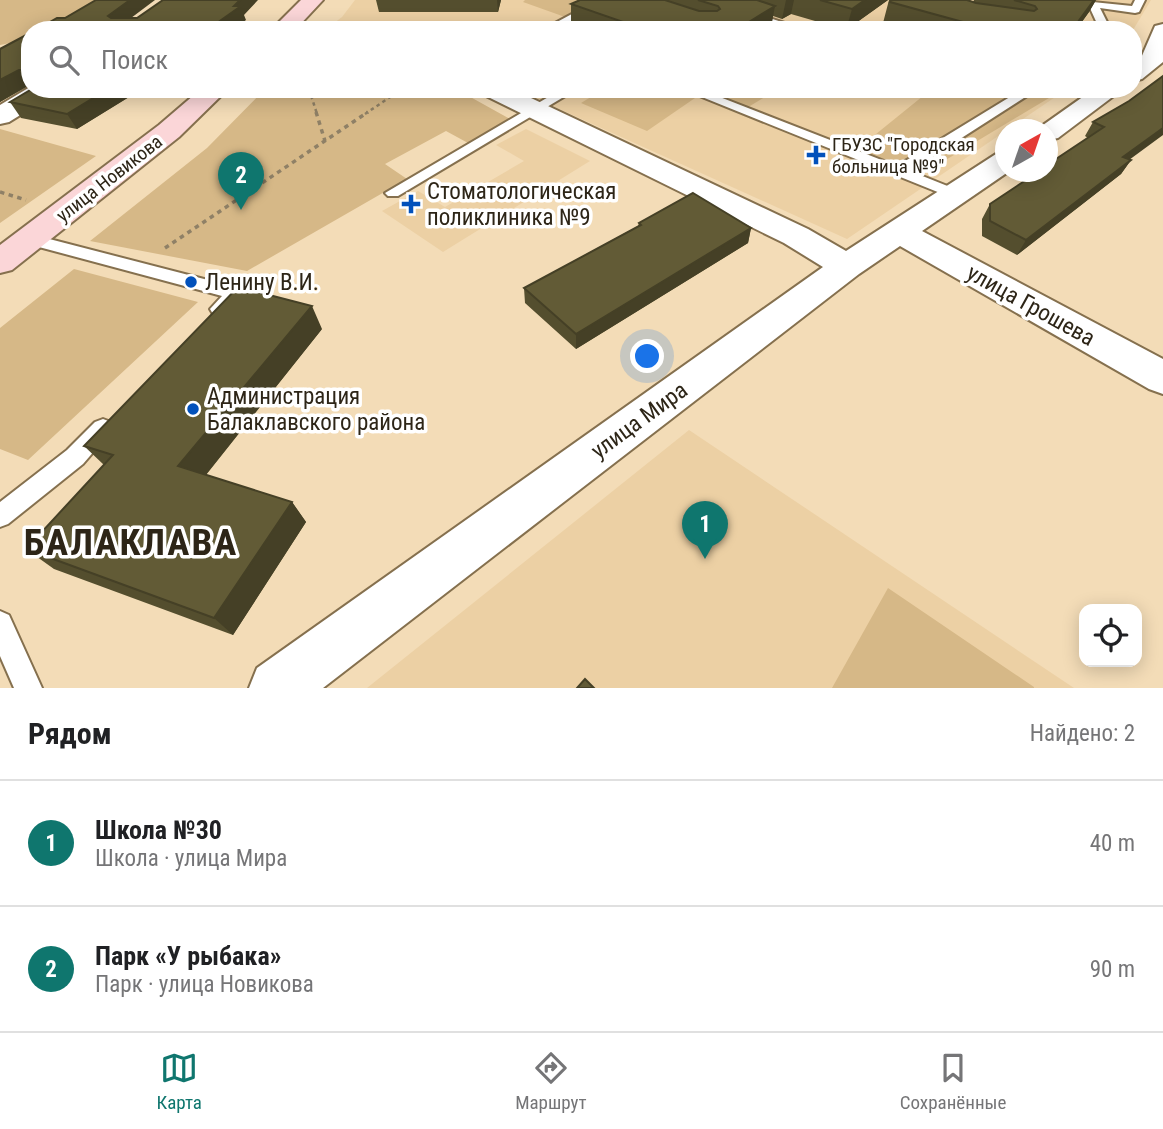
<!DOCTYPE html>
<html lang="ru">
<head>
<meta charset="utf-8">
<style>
	body { margin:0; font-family:"Roboto Condensed",sans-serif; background:#f2f2f2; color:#202124 }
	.controls { position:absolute; right:21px; bottom:21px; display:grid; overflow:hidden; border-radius:14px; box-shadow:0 4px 18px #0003 }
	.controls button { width:63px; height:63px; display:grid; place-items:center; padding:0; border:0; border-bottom:2px solid #e0e0e0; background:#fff; color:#202124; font:35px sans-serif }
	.compass { position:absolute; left:995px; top:119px; width:63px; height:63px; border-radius:50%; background:#fff; box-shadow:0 4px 18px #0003; rotate:40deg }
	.you { position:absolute; left:648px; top:357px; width:24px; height:24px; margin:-18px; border:5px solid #fff; border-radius:50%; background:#1a73e8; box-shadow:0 0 0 10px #1a73e833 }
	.badge { display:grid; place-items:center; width:46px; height:46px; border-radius:50%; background:#0f766e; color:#fff; font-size:23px; font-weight:700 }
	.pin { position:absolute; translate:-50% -58px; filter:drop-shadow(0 2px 4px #0008) }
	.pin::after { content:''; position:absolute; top:37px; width:24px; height:21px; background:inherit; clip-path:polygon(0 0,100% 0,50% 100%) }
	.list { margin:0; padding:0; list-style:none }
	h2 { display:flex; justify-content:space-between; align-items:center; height:91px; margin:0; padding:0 28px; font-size:30px }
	h2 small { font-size:23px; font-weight:400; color:#757577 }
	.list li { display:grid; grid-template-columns:46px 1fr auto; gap:21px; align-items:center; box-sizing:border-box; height:126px; padding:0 28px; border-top:2px solid #e0e0e0 }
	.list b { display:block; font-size:26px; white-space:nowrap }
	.list p { margin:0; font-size:23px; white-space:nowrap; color:#757577 }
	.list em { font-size:23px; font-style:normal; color:#757577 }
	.icon { flex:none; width:38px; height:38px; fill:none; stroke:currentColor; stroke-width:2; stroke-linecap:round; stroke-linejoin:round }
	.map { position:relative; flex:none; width:1163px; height:688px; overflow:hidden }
	.search { position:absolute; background:#fff; box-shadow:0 4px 18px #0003; left:21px; right:21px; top:21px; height:77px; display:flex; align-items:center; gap:18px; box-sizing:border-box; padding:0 24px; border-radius:28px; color:#757577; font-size:26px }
	.sheet { height:343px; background:#fff }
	nav { display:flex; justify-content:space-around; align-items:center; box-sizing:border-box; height:98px; border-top:2px solid #e0e0e0; background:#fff; font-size:19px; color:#757577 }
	nav a { display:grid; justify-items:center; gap:4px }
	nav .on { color:#0f766e }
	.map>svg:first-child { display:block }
</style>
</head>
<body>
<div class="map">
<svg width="1163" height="688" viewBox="0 0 1163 688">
	<rect width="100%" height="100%" fill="#f3dcb7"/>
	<path fill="#ecd0a4" d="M355,0H1151L1133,30H325L342,17Z
		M515,89H1067L847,239Z
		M526,129L590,161L443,252L382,211L418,191L445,207L524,161L496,145Z
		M689,430L1074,688H367Z"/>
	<path fill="#d6b887" d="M0,0H104L49,30H30V39L0,45Z
		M525,0H596L565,17L523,2Z
		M265,89H456L510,119L468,143L446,131L385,164L407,179L247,271L90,241L207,148Z
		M604,89H672L695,98L647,131L581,103Z
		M723,89H778L745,109L713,96Z
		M907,89H1019L1049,98L919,176L855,151L923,96Z
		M0,129L96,156L0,223Z
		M74,269L198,302L28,460L0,449V328Z
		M888,588L1034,687V688H832Z"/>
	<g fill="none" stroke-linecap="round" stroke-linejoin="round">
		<g stroke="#85704e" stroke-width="4">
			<path id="service" d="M598,0H611L556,30H542Z
				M699,0H715L806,30H789Z
				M1073,0L1132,6L1135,0H1145L1139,12L1135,13L1100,8L1111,30H1100L1089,6Z
				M562,89H577L398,196H388L385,193Z
				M1023,89H1038L910,171L960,191L963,194L955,199L697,95L703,91L707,92L897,166Z
				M30,234L235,287L241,289L244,293C237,304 226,318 213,314L210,309L222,296L24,243L22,239L24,235Z
				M103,419L111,422L114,428L83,464L8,524L0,527V502L67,450L95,422Z
				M0,611L9,615L42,688H14L0,656Z"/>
		</g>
		<g stroke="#85704e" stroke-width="4">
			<path id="minor" d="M1163,24V62L1142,79L1133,81V63L1141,58L1155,26Z
				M30,87L57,89L54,94L9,122L0,124V105Z
				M479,89H512L808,229L846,251L996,154L1006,151V172H1008L922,231L1163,359V394L1149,389L900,246L859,274L323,688H249L257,668L823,267L784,243L482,94Z
				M1094,89H1123L1058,138L1048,140V130H1036Z"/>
		</g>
		<g stroke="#85704e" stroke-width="4">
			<path id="secondary" d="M301,0H323L295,30H271Z
				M201,89H228L179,137L12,270L0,273V245L159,125Z"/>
		</g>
		<path stroke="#8f8066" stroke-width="2.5" stroke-dasharray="3.5 3.5" stroke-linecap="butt" d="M309,89L317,114
			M595,96L677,95
			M365,114L402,89"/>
		<path stroke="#8f8066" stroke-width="3.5" stroke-dasharray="4.5 4.5" stroke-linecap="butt" d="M316,112L325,141
			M0,192L26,200
			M165,248L368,112"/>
		<use href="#service" fill="#fff" fill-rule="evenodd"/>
		<use href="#minor" fill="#fff" fill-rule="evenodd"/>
		<use href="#secondary" fill="#fbd6d8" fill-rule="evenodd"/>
	</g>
	<path fill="#544e2e" d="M376,0H501L498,12H379Z
		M580,0H888L846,30L791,14L782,19L773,16L771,27L766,30H583L571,25V4Z
		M889,0H967L973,2L974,0H1096L1089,12L1076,30H906L883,23Z
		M30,33V85L0,102V49Z
		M142,89L77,129L21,118L10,102Z
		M1129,101L1130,159L1131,160L1121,174L1017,255L982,236V219L990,204L1088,138L1085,136L1093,122Z
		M639,223L751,228L748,243L576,349L525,303L524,288L638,226Z
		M322,329L206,475L292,502L306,522L233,635L54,569L26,549L104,465L84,446Z"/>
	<path fill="#454026" d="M130,0H155L115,30L108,16Z
		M240,0H258L244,15L246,20L233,30H207Z
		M497,0H501L498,12Z
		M786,0H794L791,14L782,19Z
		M865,0H888L846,30L852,9Z
		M1094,0H1096L1089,12L1076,30H1072Z
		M775,6L771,27L766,30H736Z
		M19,70L29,85L0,102V80Z
		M108,89H142L77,129L67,114Z
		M1163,128V135L1114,171L1123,157Z
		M1131,160L1121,174L1017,255L1026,240Z
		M751,228L748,243L576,349V334Z
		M312,306L322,329L196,487L178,466Z
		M292,502L306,522L233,635L214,618Z"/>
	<path fill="#625b36" stroke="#454026" stroke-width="2" d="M96,0H130L108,16L111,18H137L163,0H240L234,6H241L207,30H36L57,18H65Z
		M580,0H665L699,11H717L720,9L718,6L698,0H757L775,6L736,30H646L571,4Z
		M820,0H865L852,9Z
		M891,0H967L976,3L1034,11L1037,9L1035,6L1014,0H1094L1072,30H992L890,2Z
		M30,33V70H19L0,80V49Z
		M1163,76V128L1123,157L1131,160L1026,240L990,221V204L1038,172H1047V165L1104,127L1093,122L1129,101Z
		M32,89H108L67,114L10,102Z
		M693,193L751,228L576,334L524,288L641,225L639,223Z
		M238,287L312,306L178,466L292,502L214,618L26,549L113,455L84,446Z
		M585,679L594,688H577Z"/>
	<g fill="#0251bb" stroke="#fff" stroke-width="2.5">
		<path d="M812.5 144.5h7v7h7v7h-7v7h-7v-7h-7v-7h7z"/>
		<path d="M407.5 193.5h7v7h7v7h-7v7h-7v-7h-7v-7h7z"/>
		<circle cx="191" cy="282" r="7"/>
		<circle cx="193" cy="409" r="7"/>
	</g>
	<g text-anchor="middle" stroke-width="7" stroke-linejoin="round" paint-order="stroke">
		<g font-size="19" fill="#2d2517" stroke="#fff" text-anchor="start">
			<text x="832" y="151">ГБУЗС "Городская<tspan x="832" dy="22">больница №9"</tspan></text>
		</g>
		<g font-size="19" fill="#2d2517" stroke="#fff">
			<text transform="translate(109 178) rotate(-38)" y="7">улица Новикова</text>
		</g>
		<g font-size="23" fill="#2d2517" stroke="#fff" text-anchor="start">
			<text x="427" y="199">Стоматологическая<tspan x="427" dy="26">поликлиника №9</tspan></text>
			<text x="205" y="290">Ленину В.И.</text>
			<text x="207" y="404">Администрация<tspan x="207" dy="26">Балаклавского района</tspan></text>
		</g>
		<g font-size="23" fill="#2d2517" stroke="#fff">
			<text transform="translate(1031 305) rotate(29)" y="8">улица Грошева</text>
			<text transform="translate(639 420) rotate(-36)" y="8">улица Мира</text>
		</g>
		<g font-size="37" font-weight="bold" letter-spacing="2" fill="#2d2517" stroke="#fff">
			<text x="131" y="555">БАЛАКЛАВА</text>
		</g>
	</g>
</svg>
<div class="controls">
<button><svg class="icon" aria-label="locate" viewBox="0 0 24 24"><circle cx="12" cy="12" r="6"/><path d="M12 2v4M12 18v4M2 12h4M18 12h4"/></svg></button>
</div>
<svg class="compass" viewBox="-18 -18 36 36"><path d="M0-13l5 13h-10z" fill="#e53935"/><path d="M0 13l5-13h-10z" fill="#757577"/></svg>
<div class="you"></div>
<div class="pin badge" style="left:705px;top:559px">1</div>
<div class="pin badge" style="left:241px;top:210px">2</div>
<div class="search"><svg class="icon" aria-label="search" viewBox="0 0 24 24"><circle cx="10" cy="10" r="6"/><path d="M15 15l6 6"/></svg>Поиск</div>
</div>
<section class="sheet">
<h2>Рядом<small>Найдено: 2</small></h2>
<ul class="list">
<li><span class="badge">1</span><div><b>Школа №30</b><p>Школа · улица Мира</p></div><em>40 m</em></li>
<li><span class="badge">2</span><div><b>Парк «У рыбака»</b><p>Парк · улица Новикова</p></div><em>90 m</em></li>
</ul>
</section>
<nav>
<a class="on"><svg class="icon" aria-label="map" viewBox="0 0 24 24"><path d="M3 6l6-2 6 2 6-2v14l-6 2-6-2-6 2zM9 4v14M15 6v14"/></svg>Карта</a>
<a><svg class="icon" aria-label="directions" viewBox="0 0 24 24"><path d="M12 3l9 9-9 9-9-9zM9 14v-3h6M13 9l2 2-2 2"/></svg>Маршрут</a>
<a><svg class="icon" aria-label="saved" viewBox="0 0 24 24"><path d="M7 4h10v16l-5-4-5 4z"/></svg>Сохранённые</a>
</nav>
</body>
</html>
